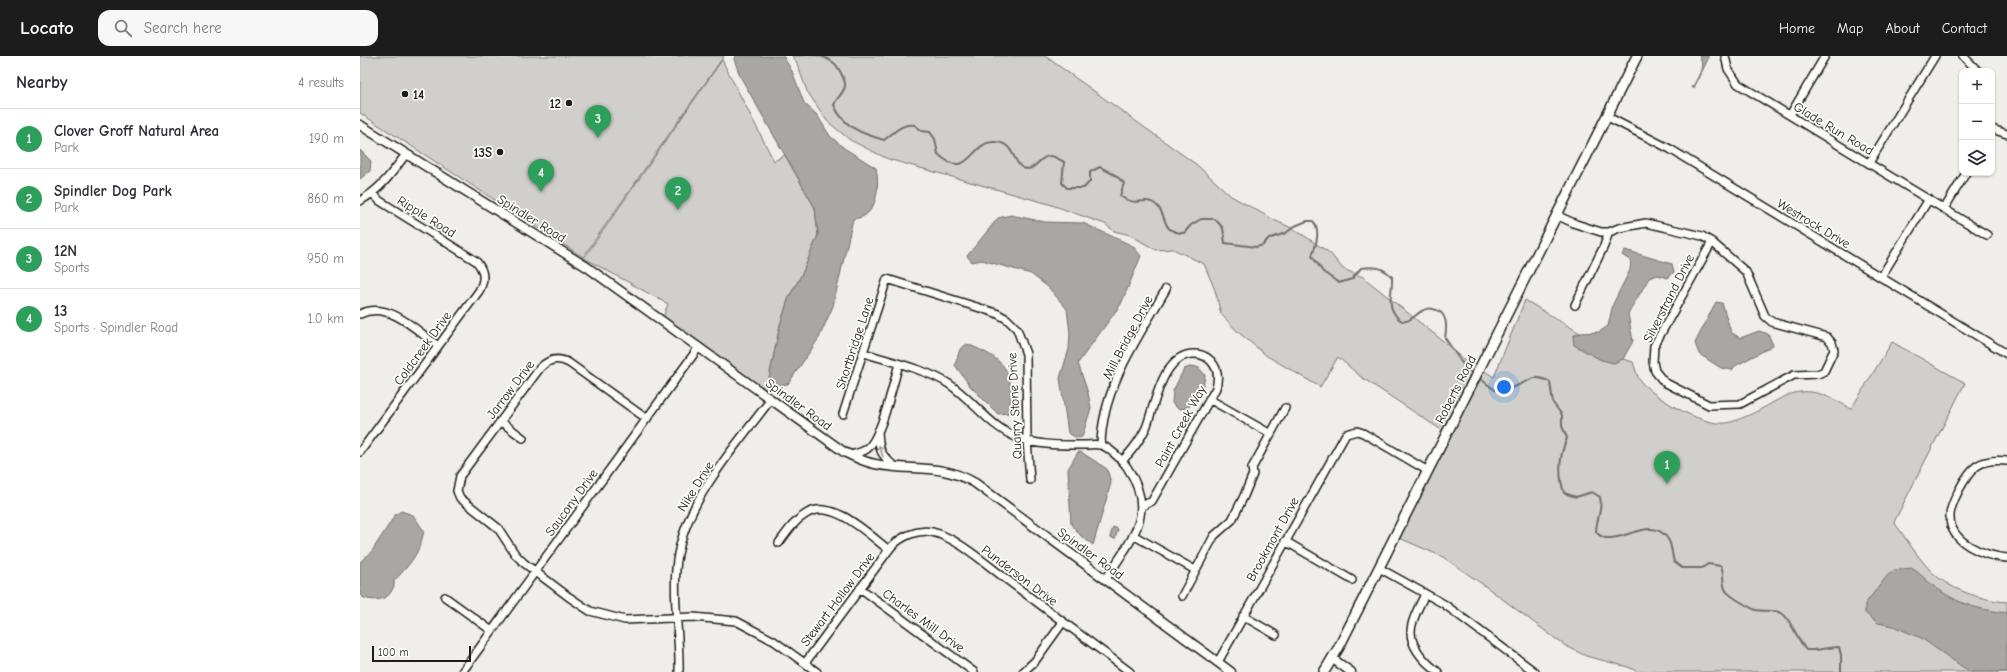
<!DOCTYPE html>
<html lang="en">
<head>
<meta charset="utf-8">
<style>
	body { margin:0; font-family:"Comic Neue",sans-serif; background:#f7f7f7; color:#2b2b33 }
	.controls { position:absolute; right:12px; top:12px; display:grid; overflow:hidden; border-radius:8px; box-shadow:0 1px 3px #0004 }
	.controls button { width:36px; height:36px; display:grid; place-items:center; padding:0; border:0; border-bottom:1px solid #e1e1e2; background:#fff; color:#2b2b33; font:20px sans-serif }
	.scale { position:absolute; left:12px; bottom:10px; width:99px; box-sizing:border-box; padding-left:4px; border:2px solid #1c1c1c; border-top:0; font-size:11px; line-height:14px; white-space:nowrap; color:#1c1c1c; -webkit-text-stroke:3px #fdfcf7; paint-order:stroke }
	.you { position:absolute; left:1144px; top:331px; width:14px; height:14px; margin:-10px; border:3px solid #fff; border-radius:50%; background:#1a73e8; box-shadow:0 0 0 6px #1a73e833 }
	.badge { display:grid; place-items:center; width:26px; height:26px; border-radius:50%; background:#1c1c1c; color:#fff; font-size:13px; font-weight:700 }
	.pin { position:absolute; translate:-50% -33px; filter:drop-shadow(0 1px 2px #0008) }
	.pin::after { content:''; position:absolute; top:21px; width:14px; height:12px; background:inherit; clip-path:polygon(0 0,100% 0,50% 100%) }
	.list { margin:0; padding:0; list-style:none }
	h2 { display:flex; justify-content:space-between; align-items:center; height:52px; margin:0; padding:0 16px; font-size:17px }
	h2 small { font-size:13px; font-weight:400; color:#7c7c81 }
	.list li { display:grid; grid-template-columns:26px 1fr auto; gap:12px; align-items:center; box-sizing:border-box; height:60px; padding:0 16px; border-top:1px solid #e1e1e2 }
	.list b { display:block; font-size:15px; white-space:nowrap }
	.list p { margin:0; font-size:13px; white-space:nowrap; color:#7c7c81 }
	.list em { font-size:13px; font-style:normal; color:#7c7c81 }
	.icon { flex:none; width:22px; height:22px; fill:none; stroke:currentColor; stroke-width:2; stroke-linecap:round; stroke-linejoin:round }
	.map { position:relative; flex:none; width:1647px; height:616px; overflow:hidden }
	header { display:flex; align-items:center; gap:24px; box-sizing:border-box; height:56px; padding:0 20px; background:#1c1c1c; color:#fff }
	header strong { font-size:19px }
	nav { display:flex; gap:22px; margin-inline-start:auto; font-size:14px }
	.search { width:280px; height:36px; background:#f7f7f7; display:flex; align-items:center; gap:10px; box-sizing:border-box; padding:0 14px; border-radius:12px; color:#7c7c81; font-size:15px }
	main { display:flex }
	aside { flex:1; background:#fff }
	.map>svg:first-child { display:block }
</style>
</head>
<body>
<header>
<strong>Locato</strong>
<div class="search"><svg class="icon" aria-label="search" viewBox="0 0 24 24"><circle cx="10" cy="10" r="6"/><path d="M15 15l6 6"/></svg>Search here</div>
<nav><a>Home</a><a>Map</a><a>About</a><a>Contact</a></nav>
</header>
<main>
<aside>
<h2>Nearby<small>4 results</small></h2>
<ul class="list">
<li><span class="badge" style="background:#2e9e5b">1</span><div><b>Clover Groff Natural Area</b><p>Park</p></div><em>190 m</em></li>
<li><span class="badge" style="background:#2e9e5b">2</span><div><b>Spindler Dog Park</b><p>Park</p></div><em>860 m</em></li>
<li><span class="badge" style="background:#2e9e5b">3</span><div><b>12N</b><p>Sports</p></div><em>950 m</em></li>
<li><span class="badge" style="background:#2e9e5b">4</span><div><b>13</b><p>Sports · Spindler Road</p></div><em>1.0 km</em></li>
</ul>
</aside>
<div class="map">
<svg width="1647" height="616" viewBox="0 0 1647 616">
	<rect width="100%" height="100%" fill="#f0eeea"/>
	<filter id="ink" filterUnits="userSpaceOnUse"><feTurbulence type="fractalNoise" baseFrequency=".025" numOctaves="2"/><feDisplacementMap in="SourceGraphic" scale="8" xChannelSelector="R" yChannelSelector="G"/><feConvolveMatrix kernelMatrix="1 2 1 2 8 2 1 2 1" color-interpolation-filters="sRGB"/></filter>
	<g filter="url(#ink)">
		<path fill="#d0cfcc" stroke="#767674" d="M0,0H364L223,201L0,57Z
			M432,0H685L837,109L871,140L916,165L934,173L970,197L983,213L1003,221L1083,285L1107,307L1106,313L1112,327L1120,312L1134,321L1165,244L1263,303L1273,306C1275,312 1277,321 1281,326C1297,343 1347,374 1371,366C1425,349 1431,315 1491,353L1532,286L1605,327L1534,466C1545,481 1556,499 1569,513C1587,533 1621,544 1647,546V616H1278L1268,611L1226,600L1204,589L1125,530L1083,501L1035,480L1086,377L1001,321L978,301L960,331L907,300L878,276L861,258L855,234L844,208L813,193L796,194L770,179L754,175L745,168L689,148L528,103L490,84L467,65L447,35L436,5Z
			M362,4L414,105L425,99L455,152L458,179L442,218L429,241L420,269L409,322L400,335L302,264L308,248L224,202Z"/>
		<path fill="#a8a7a3" stroke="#706f6d" d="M375,0H423L432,15L444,47L457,59L470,80L484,92L516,112C519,126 519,153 502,161C500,162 496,162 493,163L473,250L459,282L428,328L419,329L409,322L420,269L429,241L442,218L458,179L455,152L380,20L374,3Z
			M1339,0H1348V3L1334,32H1332C1337,22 1346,11 1339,0Z
			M0,94L11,105L10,115L0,123Z
			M651,159L685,166L723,167L773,190L781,200L761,248L718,307L728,337L731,352L722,381L717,382L708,377L700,322L709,293L710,277L707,253L688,231L671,218L622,204L612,206L607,200L638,162Z
			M1265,194L1312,208L1314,216L1308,222L1298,219L1289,222L1268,258L1273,285L1263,303L1254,307L1241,304L1214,289L1213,280L1220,277L1239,276L1248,270L1253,248L1270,214L1271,205L1262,199Z
			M1356,246L1362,247L1371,276L1380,282L1399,275L1408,278L1413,289L1407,293L1375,310L1372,314L1361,312L1339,298L1335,287Z
			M607,288C646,304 655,314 649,357L638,358L610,330L595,309L600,293Z
			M833,310L839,312L845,319C844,333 837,341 828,352L818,353L812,347L813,335L824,313Z
			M718,396H721L747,413L751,427L733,489L721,480L711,468L708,413Z
			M41,455L53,459L64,475C59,499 50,508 34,525V530C32,534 30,539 26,541C19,545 6,545 0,539V506L12,495L35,459Z
			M753,471L758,473L755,483L750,481Z
			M1551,512C1561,517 1566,525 1575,531C1600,549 1617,553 1647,557V616H1610L1561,582L1533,570L1518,567L1505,557V548L1527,520L1534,514Z"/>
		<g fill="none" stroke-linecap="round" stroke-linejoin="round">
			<path stroke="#706f6d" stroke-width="2" d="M459,0C464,1 470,4 474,7C478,10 486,25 485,30C484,37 476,42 474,49C484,72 503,78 524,84C534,77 541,67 555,69L562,75L570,76L575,83L578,98C608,126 611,87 632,86C655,84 652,107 663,112C675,117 680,99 690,100C695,100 700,104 704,106L702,127L707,132H724L730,125V116L740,111L755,119L764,127L760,140C776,152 785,140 795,148C809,158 799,177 824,177L831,169L841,163H855L863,172L865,187L896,191L903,189L908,183L926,177L935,170L947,165H953C961,176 956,188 952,200L963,216L979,227L992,223L1001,212C1014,210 1023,211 1032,221C1033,233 1027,247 1034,257C1037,262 1041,266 1046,265C1053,263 1056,258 1062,255C1064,253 1070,252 1073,253C1088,256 1087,270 1085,282L1106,313L1113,318
				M1119,322L1135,334C1142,333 1149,333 1154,331C1170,325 1173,317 1190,326L1193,347L1202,359V370L1207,382C1199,400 1198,418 1204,437L1216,441L1232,436L1240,441C1243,454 1236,464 1236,476C1239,479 1243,482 1247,482C1266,484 1295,459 1309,485C1312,491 1312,500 1314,506L1322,512H1342L1348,508L1361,510C1365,518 1361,530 1367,536C1370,540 1390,552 1396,554C1405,556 1417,552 1425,560C1432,567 1438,584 1446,594C1457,595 1467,591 1479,591L1481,599V616"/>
			<g stroke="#1c1c1c" stroke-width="10">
				<path id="minor" d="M1365,0L1368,13L1378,28L1627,179
					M1603,0L1618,15
					M1430,59L1465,0
					M1246,60L1310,93L1647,298
					M1632,73L1647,78
					M1509,107L1575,0
					M0,145C21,133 32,117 46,98
					M1584,153L1606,117
					M1196,159L1216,168L1241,176H1249L1259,172L1286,167L1342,180L1352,186L1386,216L1405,260L1412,266L1467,281L1472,287L1474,294L1464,315L1458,318L1434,319L1380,348L1349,349L1304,326L1295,315L1293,306L1294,290L1352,186
					M1521,221L1569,143
					M1215,249L1244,190L1249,176
					M0,258C29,244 57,275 78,290
					M504,297C529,305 568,314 589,328C613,344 629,370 656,381C678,390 701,389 725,389C730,389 735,388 740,389C748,390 763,405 767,411C798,458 771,483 746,523
					M849,343L911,378
					M483,358L527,223L636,257L647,263L657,273L666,298L667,384L670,424
					M287,363L209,307C198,301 189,303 180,312L100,420L97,435L100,442L138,472L155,498L164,507L209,541L230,555L265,564L333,561L376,565L414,585L457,616
					M140,365L163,382
					M518,375C519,394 520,398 534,410
					M741,389C742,331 779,281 806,233
					M0,396L119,235C125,224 125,215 116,205L20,145L13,138
					M491,399C497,397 504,396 508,392C522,379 533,328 539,308
					M763,404C772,395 780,384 786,372C795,349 802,298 834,298C843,298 849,301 854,309C859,316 858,324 856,332L792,445L782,450
					M1647,405C1619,402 1611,411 1599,434C1595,442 1590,451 1590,460C1589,487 1625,500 1647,502
					M773,479L835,514
					M925,485L992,524
					M419,487C427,476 434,465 446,458C472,441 509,479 529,494
					M1019,512L1084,548L1175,616
					M500,532L614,616
					M1065,538C1060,549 1051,564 1051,576C1051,592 1066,607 1078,616
					M822,540L854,480L872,464L884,440L893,418L892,412L925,352
					M85,541L132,575
					M883,560L916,579
					M858,606L986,378L997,375L1003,377L1068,415
					M445,607L531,491C541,481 556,473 572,476C596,481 626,508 646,523C687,554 729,585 770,616
					M102,616L339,291
					M319,616C320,582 313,547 316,513C321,448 374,393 411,343
					M663,616L675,605L703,566"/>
			</g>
			<g stroke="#1c1c1c" stroke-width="11">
				<path id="tertiary" d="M0,69L227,211L484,396C494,401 504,406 515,408C552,416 579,406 615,427L871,616
					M973,603L991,616"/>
			</g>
			<g stroke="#1c1c1c" stroke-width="12">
				<path id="secondary" d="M964,616L979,591L1277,0"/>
			</g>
			<use href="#minor" stroke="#fdfcf7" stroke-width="7"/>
			<use href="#tertiary" stroke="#fdfcf7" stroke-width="8"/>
			<use href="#secondary" stroke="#fdfcf7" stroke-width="9"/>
		</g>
		<defs><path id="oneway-shaft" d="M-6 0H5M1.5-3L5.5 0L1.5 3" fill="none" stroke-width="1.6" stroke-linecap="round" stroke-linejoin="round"/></defs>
		<use stroke="#989794" href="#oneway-shaft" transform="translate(521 395) rotate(-110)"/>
	</g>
	<g fill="#1c1c1c" stroke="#fdfcf7" stroke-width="1.5">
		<circle cx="45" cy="38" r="4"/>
		<circle cx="209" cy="47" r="4"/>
		<circle cx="140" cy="96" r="4"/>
	</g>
	<g text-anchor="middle" stroke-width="3.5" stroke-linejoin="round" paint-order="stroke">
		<g font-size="13" font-weight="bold" fill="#1c1c1c" stroke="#fdfcf7" text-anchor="end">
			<text x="53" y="43" text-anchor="start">14</text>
			<text x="201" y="52">12</text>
			<text x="132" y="101">13S</text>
		</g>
		<g font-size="13" fill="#1c1c1c" stroke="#fdfcf7">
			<text transform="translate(1474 72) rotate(31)" y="5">Glade Run Road</text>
			<text transform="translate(67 160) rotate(32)" y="5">Ripple Road</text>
			<text transform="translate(172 162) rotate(32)" y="5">Spindler Road</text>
			<text transform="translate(1454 167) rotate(31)" y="5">Westrock Drive</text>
			<text transform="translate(1308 242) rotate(-63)" y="5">Silverstrand Drive</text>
			<text transform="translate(767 281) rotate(-62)" y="5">Mill Bridge Drive</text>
			<text transform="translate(494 287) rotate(-72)" y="5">Shortbridge Lane</text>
			<text transform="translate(62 292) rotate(-54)" y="5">Coldcreek Drive</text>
			<text transform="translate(150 333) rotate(-53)" y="5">Jarrow Drive</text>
			<text transform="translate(1095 333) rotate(-63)" y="5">Roberts Road</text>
			<text transform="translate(439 348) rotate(36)" y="5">Spindler Road</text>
			<text transform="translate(654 350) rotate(-93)" y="5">Quarry Stone Drive</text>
			<text transform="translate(820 370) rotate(-61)" y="5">Paint Creek Way</text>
			<text transform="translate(335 430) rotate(-58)" y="5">Nike Drive</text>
			<text transform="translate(211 446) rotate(-54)" y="5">Saucony Drive</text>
			<text transform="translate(912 483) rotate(-61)" y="5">Brookmont Drive</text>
			<text transform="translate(731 497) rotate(36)" y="5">Spindler Road</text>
			<text transform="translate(660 519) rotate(37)" y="5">Punderson Drive</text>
			<text transform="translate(477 543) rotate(-53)" y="5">Stewart Hollow Drive</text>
			<text transform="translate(564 564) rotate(36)" y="5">Charles Mill Drive</text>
		</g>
	</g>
</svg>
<div class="controls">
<button>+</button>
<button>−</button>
<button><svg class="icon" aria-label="layers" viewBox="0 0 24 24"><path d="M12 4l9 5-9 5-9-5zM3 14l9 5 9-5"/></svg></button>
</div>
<div class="scale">100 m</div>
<div class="you"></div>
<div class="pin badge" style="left:1307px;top:428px;background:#2e9e5b">1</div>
<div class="pin badge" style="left:318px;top:154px;background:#2e9e5b">2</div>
<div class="pin badge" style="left:238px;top:82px;background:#2e9e5b">3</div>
<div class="pin badge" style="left:181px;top:136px;background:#2e9e5b">4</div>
</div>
</main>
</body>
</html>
